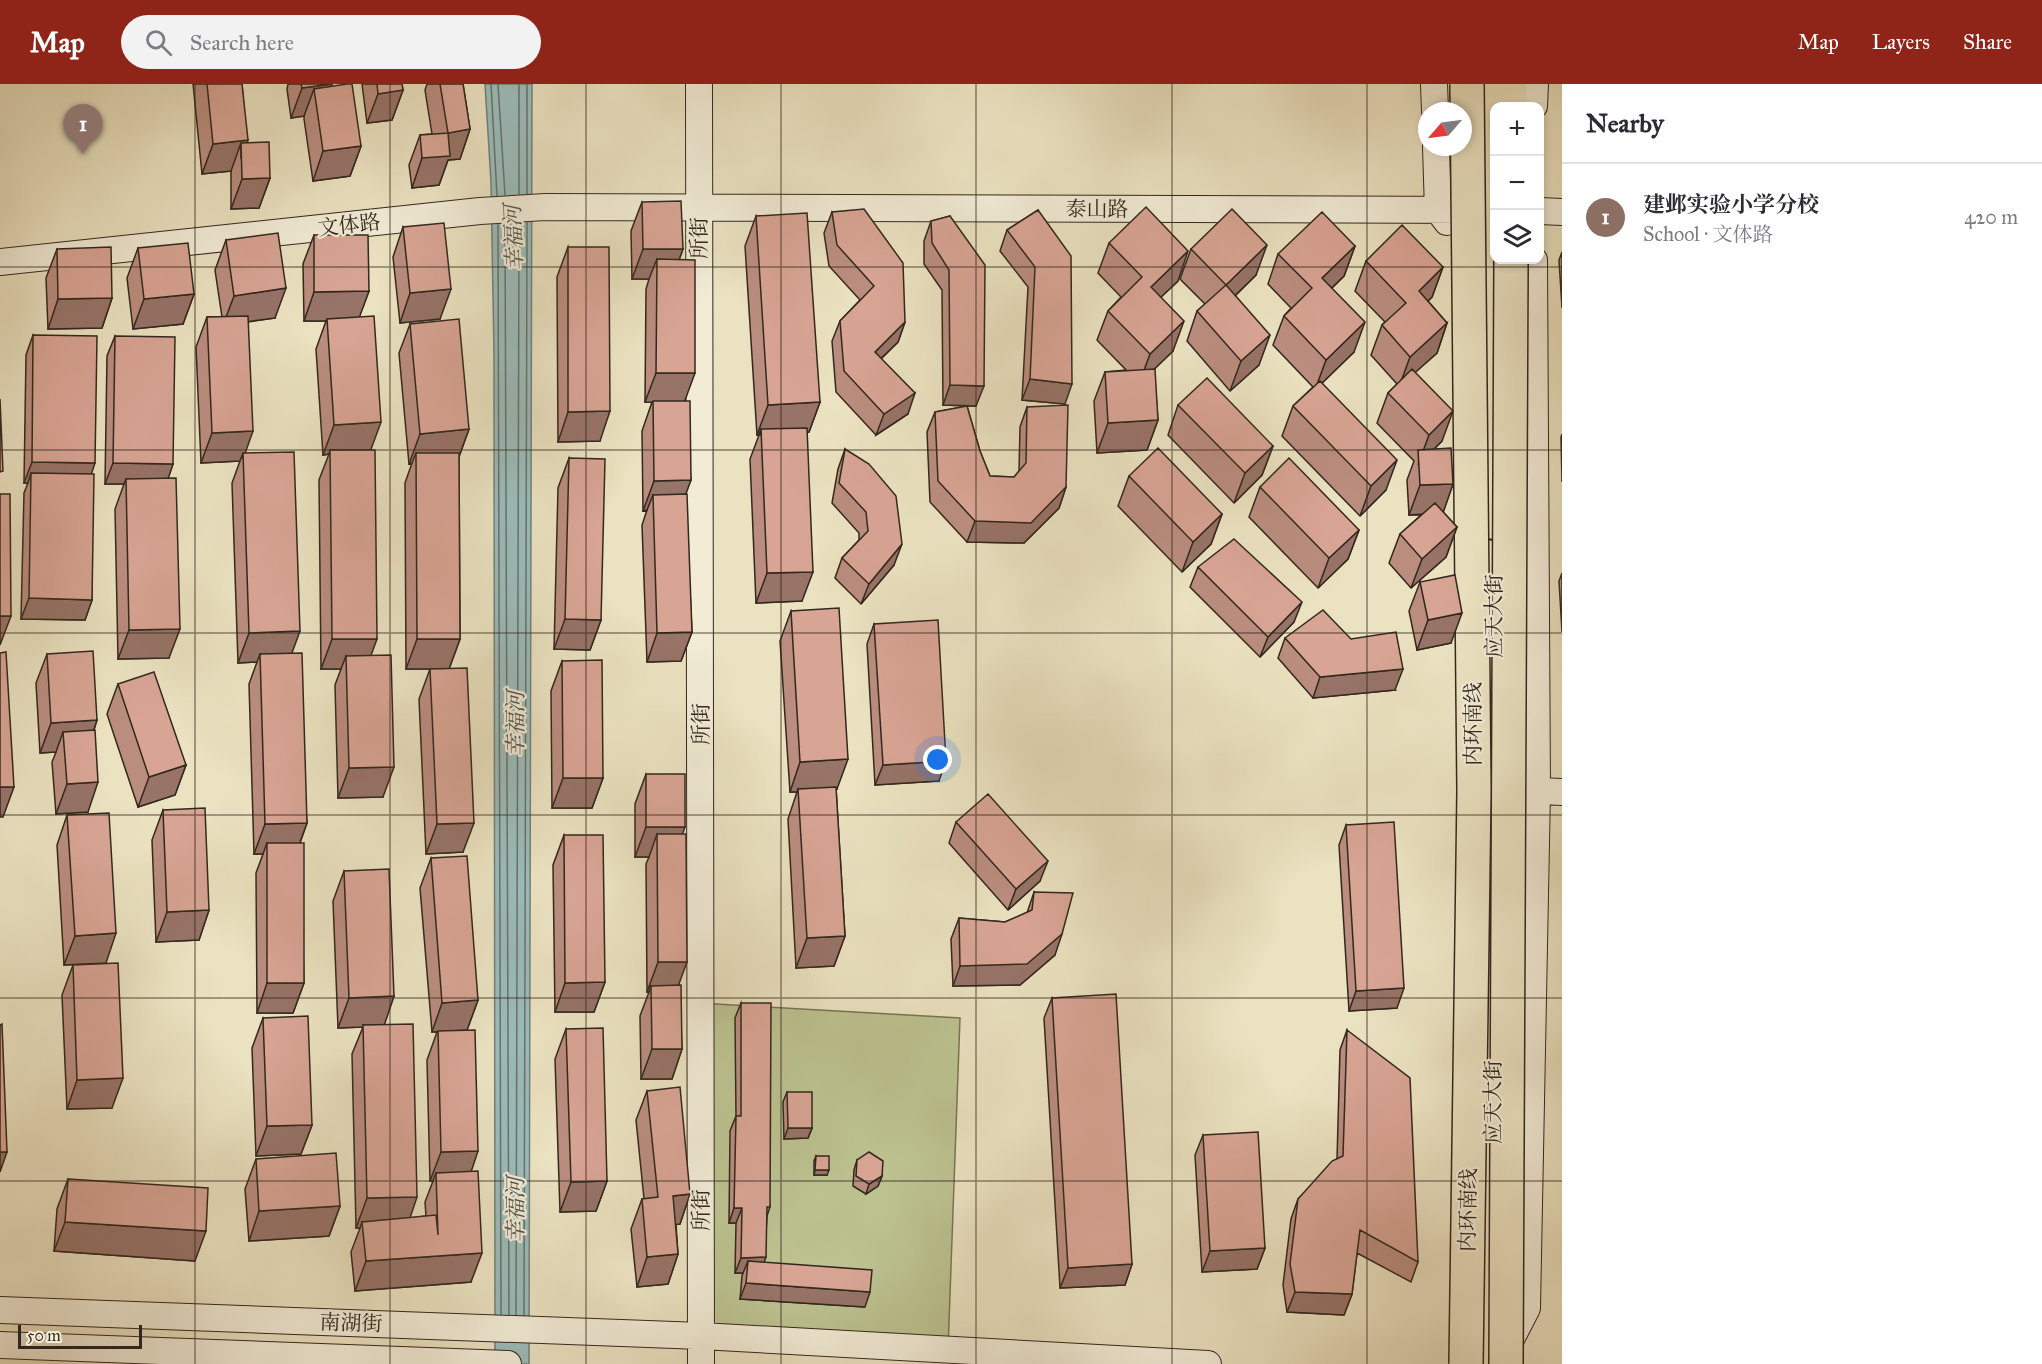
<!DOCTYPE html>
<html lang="en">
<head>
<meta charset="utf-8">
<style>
	body { margin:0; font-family:"IM FELL Great Primer","Noto Serif SC",serif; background:#f2f2f3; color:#2b2b33 }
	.controls { position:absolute; right:18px; top:18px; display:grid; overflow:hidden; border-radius:12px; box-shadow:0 3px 9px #0003 }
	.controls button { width:54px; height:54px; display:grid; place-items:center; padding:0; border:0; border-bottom:2px solid #e1e1e2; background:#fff; color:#2b2b33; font:30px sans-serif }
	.compass { position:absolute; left:1418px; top:18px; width:54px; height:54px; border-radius:50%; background:#fff; box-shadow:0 3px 9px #0003; rotate:242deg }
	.scale { position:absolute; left:18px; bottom:15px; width:124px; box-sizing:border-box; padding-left:6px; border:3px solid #33281d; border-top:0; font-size:16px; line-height:21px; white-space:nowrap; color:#33281d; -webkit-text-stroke:4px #f2ecd7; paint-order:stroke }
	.you { position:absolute; left:938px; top:676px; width:21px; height:21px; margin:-15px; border:4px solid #fff; border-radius:50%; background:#1a73e8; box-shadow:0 0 0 9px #1a73e833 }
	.badge { display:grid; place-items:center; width:39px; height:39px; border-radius:50%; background:#8f2418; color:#fff; font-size:20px; font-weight:700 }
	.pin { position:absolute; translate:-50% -50px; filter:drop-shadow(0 2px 3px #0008) }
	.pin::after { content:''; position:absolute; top:32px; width:21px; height:18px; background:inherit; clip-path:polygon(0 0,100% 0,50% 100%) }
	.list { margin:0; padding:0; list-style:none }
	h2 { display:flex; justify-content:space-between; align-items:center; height:78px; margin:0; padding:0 24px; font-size:26px }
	h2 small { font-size:20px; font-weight:400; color:#7c7c81 }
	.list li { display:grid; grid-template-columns:39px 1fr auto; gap:18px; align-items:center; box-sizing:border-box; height:108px; padding:0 24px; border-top:2px solid #e1e1e2 }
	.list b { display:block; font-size:22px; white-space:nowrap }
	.list p { margin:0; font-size:20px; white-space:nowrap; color:#7c7c81 }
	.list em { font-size:20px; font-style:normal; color:#7c7c81 }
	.icon { flex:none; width:33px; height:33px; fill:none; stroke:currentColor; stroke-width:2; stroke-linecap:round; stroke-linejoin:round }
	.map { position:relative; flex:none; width:1562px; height:1280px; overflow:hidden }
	header { display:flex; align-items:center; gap:36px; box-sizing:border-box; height:84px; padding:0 30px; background:#8f2418; color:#fff }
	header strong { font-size:28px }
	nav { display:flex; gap:33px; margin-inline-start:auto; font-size:21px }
	.search { width:420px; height:54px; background:#f2f2f3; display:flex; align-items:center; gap:15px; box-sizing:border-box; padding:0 21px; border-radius:33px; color:#7c7c81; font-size:22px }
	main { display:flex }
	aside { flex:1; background:#fff }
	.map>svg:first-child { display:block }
</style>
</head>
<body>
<header>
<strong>Map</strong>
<div class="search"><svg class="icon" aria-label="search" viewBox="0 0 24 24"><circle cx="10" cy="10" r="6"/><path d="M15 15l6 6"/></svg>Search here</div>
<nav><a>Map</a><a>Layers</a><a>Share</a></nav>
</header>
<main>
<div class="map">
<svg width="1562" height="1280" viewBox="0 0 1562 1280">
	<rect width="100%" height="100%" fill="#ebe2c1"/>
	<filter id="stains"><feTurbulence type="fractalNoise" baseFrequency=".00333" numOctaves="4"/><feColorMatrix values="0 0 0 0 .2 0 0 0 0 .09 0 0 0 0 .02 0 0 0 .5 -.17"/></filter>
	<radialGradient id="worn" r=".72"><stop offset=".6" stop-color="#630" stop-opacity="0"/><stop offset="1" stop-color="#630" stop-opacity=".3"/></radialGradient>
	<path fill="#bcc290" stroke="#787556" stroke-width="1.5" d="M698,919L960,934L948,1266L701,1252Z"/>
	<path fill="#9bbcba" stroke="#71817b" stroke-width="1.5" d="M485,0H532L529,1280H495L494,269L491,98Z"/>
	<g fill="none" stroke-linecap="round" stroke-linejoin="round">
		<path stroke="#67726c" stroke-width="1.5" d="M491,0L497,112
			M498,0L505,111
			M519,0V110
			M527,0V110
			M498,140L501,1230
			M505,140L509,1231
			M516,1231L519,139
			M524,1231L527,138"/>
		<g stroke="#33281d" stroke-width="28">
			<path id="secondary" d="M699,0L701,1280
				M1434,0L1435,27
				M1534,22L1535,0
				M1436,63L1438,126L1447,138
				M1540,127L1562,128
				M0,178L480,127L545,123L1485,126
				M1520,706L1562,708
				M0,1226L701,1252L1208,1280
				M0,1261L508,1280
				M1508,1261L1527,1224L1537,707L1534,176"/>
		</g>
		<g stroke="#33281d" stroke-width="32">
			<path id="primary" d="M1491,0L1494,441"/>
		</g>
		<g stroke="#33281d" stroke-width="36">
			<path id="highway" d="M1510,0V22"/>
		</g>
		<use href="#secondary" stroke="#f2ecd7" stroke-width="26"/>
		<use href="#primary" stroke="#ebe2c1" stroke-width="28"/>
		<use href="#highway" stroke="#ebe2c1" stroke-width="33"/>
		<g stroke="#33281d" stroke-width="36" stroke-linecap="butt">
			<path id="highway-bridge" d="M1466,1280L1474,707L1467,0
				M1506,1280L1511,176"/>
		</g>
		<use href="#highway-bridge" stroke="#ebe2c1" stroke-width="33"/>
	</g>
	<path fill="#ba8d7f" stroke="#33281d" stroke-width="1.5" d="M193,0H242L247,59L270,94L259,124L231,125V87L202,90Z
		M288,0H332L331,2L361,62L350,92L313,97L304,35V32L291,34L287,5Z
		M362,0H402L403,6L392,36L367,39Z
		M427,0H463L470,45L460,75L448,76L439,101L412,104L409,81L420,51L432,50L425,6Z
		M642,118L683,165L679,176L684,317L691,396L685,410L692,548L681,577L647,578L642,441L647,426L643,427L642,347L652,318H645L646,205L649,195H632L631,147Z
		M1038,126L1065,320L1022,316L1028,203L1000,167L1007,146Z
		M832,128L905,238L898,258L881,275L908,330L876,351L836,308L832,257L840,237L860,216L829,182L824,149Z
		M756,132L820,318L809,348H807L802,517L756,519L750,375L759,351H757L745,162Z
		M950,132L976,322H967L980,367L990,392L1014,393L1019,387L1020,343L1027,323L1066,403L1059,424L1024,459L967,458L930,418L927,348L935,328L967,322L943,321L942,206L924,180V157L931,137Z
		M403,143L440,235L400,239L393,173Z
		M314,151L369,207L359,233L371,366V571L383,713L338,714L335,601L341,585H321L319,396L329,370L323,371L316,265L326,237H304L303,180Z
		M226,156L275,234L248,238L245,369L292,569L307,739L300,759L304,899L293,929H257L256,789L263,770H254L249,600L257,578L238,579L232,399L240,377L201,379L196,263L207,233H222L215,186Z
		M1109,159L1178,197L1161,213L1173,267L1154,285L1158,336L1147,366L1097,369L1094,317L1105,288L1126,286L1097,256L1108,227L1121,213L1098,189Z
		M1355,162L1344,192L1332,204L1354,268L1322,299L1386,406L1360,432L1282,352L1293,322L1313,303L1273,261L1284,232L1291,224L1268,200L1278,170Z
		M568,163L600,357L558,358L557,193Z
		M138,164L194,210L183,240L133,245L127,194Z
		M57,165L112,214L102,244L48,245L46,194Z
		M1191,165L1256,191L1235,212L1259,281L1230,307L1187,257L1197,227L1205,220L1180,195Z
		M1562,168V224L1559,176Z
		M1366,177L1443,183L1432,213L1428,217L1447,239L1437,269L1415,288L1442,357L1434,365L1453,400L1443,428L1457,443L1446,473L1411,504L1389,479L1400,450L1421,431H1409L1407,396L1414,377L1377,339L1388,309L1397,300L1371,271L1382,241L1385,238L1355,207Z
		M410,240L469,345L459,373L460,555L449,585L463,768L426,770L419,615L430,585H437H406L405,399L412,379L409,380L399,269Z
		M33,251L91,390L92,516L85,536L21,535L24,409L28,399H24L26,271Z
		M115,252L173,380L168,394L169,574L118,575L115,425L124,400H105L107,272Z
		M1178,321L1273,362L1262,391L1234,419L1168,351Z
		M1562,350V398L1561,353Z
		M845,365L894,481L861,520L835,494L842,474L859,456V449L832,419L838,385Z
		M569,374L601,536L590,566L554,565L558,404Z
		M1129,392L1222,430L1211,460L1182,488L1118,422Z
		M1260,403L1359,446L1348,475L1318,504L1249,433Z
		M1198,483L1294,538L1260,573L1190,503Z
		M1562,489V548L1559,497Z
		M1420,498L1451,559L1417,566L1409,527Z
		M791,527L837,705H836L845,852L834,882L796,884L788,735L797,708H790L780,557Z
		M874,540L939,697L875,701L867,560Z
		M1285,554L1395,606L1313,614L1278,574Z
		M47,570L97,636L94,646L88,728L56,730L52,678L56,668L40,669L36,599Z
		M562,577L603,694L592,724H552L551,607Z
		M118,600L186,681L175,711L138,723L107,630Z
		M646,690L682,750L679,901L682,965L672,995H641L640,932L649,908H647L646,780L649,773H635V720Z
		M163,726L209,826L199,856L156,858L152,756Z
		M67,731L106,879L64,881L57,761Z
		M956,738L1040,797L1008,826L949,759Z
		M1346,741L1397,924L1349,927L1339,761Z
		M564,751L605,898L594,928H555L553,781Z
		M431,774L478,916L467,946L471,1087V1198L355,1207L351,1168L360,1144H356L352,970L363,943L338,944L333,817L344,787L394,912L384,940L410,1134L426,1132L425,1118L433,1097H430L427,976L437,948H432L420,804Z
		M1034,808L1055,871L1020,901L953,902L951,855L959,834L1005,838L1027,829Z
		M73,881L112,1024L67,1025L62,911Z
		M1052,914L1132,1180L1125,1201L1060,1204L1044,934Z
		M741,919L770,1123L767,1132L764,1178L865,1223L740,1215L742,1192L743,1189H735L736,1139H729L730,1047L736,1032L735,934Z
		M263,934L312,1041L301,1070L256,1072L252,964Z
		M566,945L607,1097L596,1127L560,1128L555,975Z
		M1347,946L1418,1178L1411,1198L1357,1169L1352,1210L1344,1231L1287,1228L1283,1201L1291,1135L1298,1115L1337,1075L1340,966Z
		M647,1007L690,1110L680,1140H676L678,1170L668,1200L637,1203L631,1145L642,1115H644L636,1036Z
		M787,1008L812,1044L808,1054L784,1055L783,1018Z
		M1203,1051L1265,1164L1257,1185L1202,1188L1195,1071Z
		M816,1072L827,1091H814V1077Z
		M256,1075L340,1122L329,1152L249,1157L245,1105Z
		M857,1076L882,1092L878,1102L866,1110L853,1102L854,1086Z
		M68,1095L195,1177L54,1167L57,1125Z"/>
	<path fill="#977368" stroke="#33281d" stroke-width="1.5" d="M332,0L321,30L314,5L304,32L291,34L302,4Z
		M403,6L392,36L367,39L378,10Z
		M470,45L460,75L448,76L439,101L412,104L422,74L448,49Z
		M248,56L241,75V59L231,87L202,90L213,60Z
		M361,62L350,92L313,97L323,67Z
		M270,94L259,124L231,125L242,95Z
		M1267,161L1256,191L1215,231L1226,201Z
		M1355,162L1344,192L1311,224L1322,194Z
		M643,165H683L672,195L657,175L649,195H632Z
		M1188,167L1178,197L1140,233L1151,203Z
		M1443,183L1432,213L1408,237L1419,207Z
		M286,204L275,234L223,241L234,212Z
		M451,205L440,235L400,239L410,209Z
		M369,207L358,237L327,235L326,237H304L314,208Z
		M194,210L183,240L133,245L144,215Z
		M112,214L102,244L48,245L58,215Z
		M1184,237L1173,267L1139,300L1150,270Z
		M905,238L898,258L867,288L875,268Z
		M1365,238L1354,268L1315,306L1326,276Z
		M1447,239L1437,269L1399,303L1410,273Z
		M1270,251L1259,281L1230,307L1241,277Z
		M656,289H695L684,319L645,318Z
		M1030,295L1072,300L1065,320L1022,316Z
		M950,301L984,302L976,322L943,321Z
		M915,309L908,330L876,351L884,330Z
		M820,318L809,348L761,351V345L759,351H757L768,321Z
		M610,327L600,357L558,358L568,328Z
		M1453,327L1442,357L1418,381L1429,351Z
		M1158,336L1147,366L1097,369L1108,339Z
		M381,338L370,368L330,366L329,370L323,371L334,341Z
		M469,345L458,375L416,369L412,379L409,380L420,350Z
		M253,347L243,375V369L240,377L201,379L212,349Z
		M1273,362L1262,391L1234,419L1245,389Z
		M1397,376L1386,406L1360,432L1371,402Z
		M32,378L95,379L88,400L31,389L28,399H24Z
		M113,379L173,380L166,401L126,395L124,400H105Z
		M691,396L680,426L653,411L647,426L643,427L654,397Z
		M1453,400L1443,429L1409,431L1420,401Z
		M1066,403L1059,424L1024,459L967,458L975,437Z
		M1222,430L1211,460L1182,488L1193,458Z
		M1457,443L1446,473L1411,504L1422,475Z
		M1359,446L1348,475L1318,504L1329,474Z
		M902,460L894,481L861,520L869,500Z
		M813,488L802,517L756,519L767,489Z
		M29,514L92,516L85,536L21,535Z
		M1302,518L1294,538L1260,573L1268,553Z
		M1462,529L1451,559L1417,566L1428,536Z
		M0,532H11L0,561Z
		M565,535L601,536L590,566L554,565Z
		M180,545L169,574L118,575L129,546Z
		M300,547L289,577L260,570L257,578L238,579L249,549Z
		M692,548L681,577L647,578L657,549Z
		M332,555H377L366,585L346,572L341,585H321Z
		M417,555H460L449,585H406Z
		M1403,585L1395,606L1313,614L1320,593Z
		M97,636L87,666L63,648L56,668L40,669L51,639Z
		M848,675L837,705L799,708L798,705L797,708H790L800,678Z
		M946,677L939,697L875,701L883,681Z
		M186,681L175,711L138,723L149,693Z
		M394,683L383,713L338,714L349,684Z
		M563,694H603L592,724H552Z
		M98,698L88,728L56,730L67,700Z
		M0,703H14L3,733H0Z
		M307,739L296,769L267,759L263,770H254L265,740Z
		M474,739L463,768L426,770L437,740Z
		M646,743H685L674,773L657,750L649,773H635Z
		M1048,777L1040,797L1008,826L1016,805Z
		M209,826L199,856L156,858L167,828Z
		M116,849L106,879L64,881L75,852Z
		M1062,850L1055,871L1020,901L953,902L960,882Z
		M845,852L834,882L796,884L807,854Z
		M658,878H687L676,908L651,902L649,908H647Z
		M605,898L594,928H555L565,899Z
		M267,899H304L293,929H257Z
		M1404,904L1397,924L1349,927L1356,907Z
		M394,912L384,942L363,941V943L338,944L349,914Z
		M478,916L467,946L432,948L442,919Z
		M652,965H682L672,995H641Z
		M123,994L112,1024L67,1025L77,996Z
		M312,1041L301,1070L256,1072L267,1042Z
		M788,1044H812L808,1054L784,1055Z
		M478,1067L468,1097L436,1089L433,1097H430L441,1068Z
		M0,1068H7L0,1088Z
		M815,1086H829L827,1091H814Z
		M882,1092L878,1102L866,1110L869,1100Z
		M607,1097L596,1127L560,1128L571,1098Z
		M690,1110L680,1140L662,1142L673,1112Z
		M417,1113L407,1143L362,1138L360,1144H356L367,1114Z
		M340,1122L329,1152L249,1157L259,1127Z
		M734,1124H742L736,1139H729Z
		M65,1138L206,1147L195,1177L54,1167Z
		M1265,1164L1257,1185L1202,1188L1210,1167Z
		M482,1169L471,1198L355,1207L366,1177Z
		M678,1170L668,1200L637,1203L647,1173Z
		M766,1173L760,1189L748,1177L743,1189H735L741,1174Z
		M1132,1180L1125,1201L1060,1204L1068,1184Z
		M746,1199L870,1208L865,1223L740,1215Z
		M1295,1208L1352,1210L1344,1231L1287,1228Z"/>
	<path fill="#d8a494" stroke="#33281d" stroke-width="1.5" d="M207,0H242L248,56L213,60Z
		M301,0H332L302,4Z
		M347,0H352L361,62L323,67L314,5Z
		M377,0H402L403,6L378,10Z
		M440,0H463L470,45L448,49L450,72L422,74L420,51L448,49Z
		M269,58L270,94L242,95L241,59Z
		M681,117L683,165H643L642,118Z
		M1146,123L1188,167L1151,203L1184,237L1150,270L1108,227L1142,193L1109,159Z
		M864,125L903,179L905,238L875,268L915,309L884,330L844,287L840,237L874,202L837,161L832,128Z
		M1232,125L1267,161L1226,201L1191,165Z
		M1038,126L1071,172L1072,300L1030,295L1035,183L1007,146Z
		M1322,128L1355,162L1322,194L1365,238L1326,276L1284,232L1312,204L1278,170Z
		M807,129L820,318L768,321L756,132Z
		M950,132L985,181L984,302L950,301L949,186L932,159L931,137Z
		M444,139L451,205L410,209L403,143Z
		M1402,141L1443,183L1419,207L1447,239L1410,273L1382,241L1406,219L1366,177Z
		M278,149L286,204L234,212L226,156Z
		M314,151H368L369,207L314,208Z
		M188,159L194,210L144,215L138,164Z
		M111,163L112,214L58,215L57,165Z
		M568,163H609L610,327L568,328Z
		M657,175L695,176V289H656Z
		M1226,201L1270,251L1241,277L1197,227Z
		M248,232L253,347L212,349L207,233Z
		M374,232L381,338L334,341L327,235Z
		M459,235L469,345L420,350L410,240Z
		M33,251L97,252L95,379L32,378Z
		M115,252L175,253L173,380L113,379Z
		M1155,285L1158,336L1108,339L1105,288Z
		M1412,285L1453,327L1429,351L1388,309Z
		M1207,294L1273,362L1245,389L1178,321Z
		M1320,297L1397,376L1371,402L1293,322Z
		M0,315L3,387L0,388Z
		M653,317H690L691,396L654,397Z
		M1068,321L1066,403L1031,439L975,437L938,397L935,328L967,322L980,367L990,392L1014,393L1026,379L1027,323Z
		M807,344L813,488L767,489L761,345Z
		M1158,364L1222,430L1193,458L1129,392Z
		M1451,364L1453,400L1420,401L1418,366Z
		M845,365L869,380L896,412L902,460L869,500L842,474L868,447L866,428L839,399Z
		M330,366H375L377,555H332Z
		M294,368L300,547L249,549L243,369Z
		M416,369H459L460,555H417Z
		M569,374L605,375L601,536L565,535Z
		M1289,374L1359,446L1329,474L1260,403Z
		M31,389L94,390L92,516L29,514Z
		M176,394L180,545L129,546L126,395Z
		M0,410H10L11,532H0Z
		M687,410L692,548L657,549L653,411Z
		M1435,419L1457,443L1422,475L1400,450Z
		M1234,455L1302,518L1268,553L1198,483Z
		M1455,491L1462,529L1428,536L1420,498Z
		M839,524L848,675L800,678L791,527Z
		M1323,526L1351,555L1396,548L1403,585L1320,593L1285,554Z
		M938,536L946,677L883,681L874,540Z
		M93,567L97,636L51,639L47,570Z
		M6,568L14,703H0V569Z
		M302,569L307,739L265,740L260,570Z
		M391,571L394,683L349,684L346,572Z
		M602,576L603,694H563L562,577Z
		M467,584L474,739L437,740L430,585Z
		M154,588L186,681L149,693L118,600Z
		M95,646L98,698L67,700L63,648Z
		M646,690H685V743H646Z
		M836,703L845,852L807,854L798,705Z
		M988,710L1048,777L1016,805L956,738Z
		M205,724L209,826L167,828L163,726Z
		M109,729L116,849L75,852L67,731Z
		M1394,738L1404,904L1356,907L1346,741Z
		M657,750H686L687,878H658Z
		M564,751H603L605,898L565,899Z
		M267,759H304V899H267Z
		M467,772L478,916L442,919L431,774Z
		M389,785L394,912L349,914L344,787Z
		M1034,808L1073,809L1062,850L1027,880L960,882L959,834L1005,838L1032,826Z
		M118,879L123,994L77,996L73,881Z
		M681,901L682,965H652L651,902Z
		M1116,910L1132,1180L1068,1184L1052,914Z
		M741,919H771L770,1123H767L766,1173L741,1174L742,1124H734L736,1032H741Z
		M308,932L312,1041L267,1042L263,934Z
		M2,940L7,1068H0V941Z
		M413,940L417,1113L367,1114L363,941Z
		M603,944L607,1097L571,1098L566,945Z
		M475,946L478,1067L441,1068L438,947Z
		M1347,946L1410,994L1418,1178L1360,1146L1352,1210L1295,1208L1290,1180L1298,1115L1332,1077L1343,1072Z
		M680,1003L690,1110L673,1112L678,1170L647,1173L642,1115L658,1113L647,1007Z
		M787,1008H812V1044H788Z
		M1258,1048L1265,1164L1210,1167L1203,1051Z
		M869,1068L883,1077L882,1092L869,1100L856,1092L857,1076Z
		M336,1069L340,1122L259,1127L256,1075Z
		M816,1072H829V1086H815Z
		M478,1087L482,1169L366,1177L362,1138L436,1131L438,1151L436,1089Z
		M68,1095L208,1104L206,1147L65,1138Z
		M748,1177L872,1186L870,1208L746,1199Z"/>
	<path fill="none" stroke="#33281d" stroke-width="1.5" stroke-opacity="0.55" d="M195,0V1280M390,0V1280M586,0V1280M781,0V1280M976,0V1280M1172,0V1280M1367,0V1280M0,183H1562M0,366H1562M0,549H1562M0,731H1562M0,914H1562M0,1097H1562"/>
	<g text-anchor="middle" stroke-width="4.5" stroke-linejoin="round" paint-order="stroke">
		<g font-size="21" fill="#33281d" stroke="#f2ecd7">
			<text x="1097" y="132">泰山路</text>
			<text transform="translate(349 141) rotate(-6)" y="7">文体路</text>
			<text transform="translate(699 154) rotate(-90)" y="7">所街</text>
			<text transform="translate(1494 532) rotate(-90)" y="7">应天大街</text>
			<text transform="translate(701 640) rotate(-90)" y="7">所街</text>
			<text transform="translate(1473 640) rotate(-90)" y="7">内环南线</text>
			<text transform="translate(1493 1018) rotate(-90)" y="7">应天大街</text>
			<text transform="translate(701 1126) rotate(-90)" y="7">所街</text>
			<text transform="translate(1468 1126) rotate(-89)" y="7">内环南线</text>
			<text transform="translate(351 1239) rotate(2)" y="7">南湖街</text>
		</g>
		<g font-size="22" font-style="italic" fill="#52544c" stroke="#f2ecd7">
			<text transform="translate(513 154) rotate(-92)" y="8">幸福河</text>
			<text transform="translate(515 640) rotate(-90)" y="8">幸福河</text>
			<text transform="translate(515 1126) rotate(-90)" y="8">幸福河</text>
		</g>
	</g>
	<rect width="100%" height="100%" filter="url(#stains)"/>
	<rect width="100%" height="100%" fill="url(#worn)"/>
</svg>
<div class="controls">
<button>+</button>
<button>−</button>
<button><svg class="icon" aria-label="layers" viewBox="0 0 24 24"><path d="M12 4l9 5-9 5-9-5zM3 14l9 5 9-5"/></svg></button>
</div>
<svg class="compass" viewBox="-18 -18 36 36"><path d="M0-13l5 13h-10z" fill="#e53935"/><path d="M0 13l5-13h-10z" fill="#7c7c81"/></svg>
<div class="scale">50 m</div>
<div class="you"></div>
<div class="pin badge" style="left:83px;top:70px;background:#8d6e63">1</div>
</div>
<aside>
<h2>Nearby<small></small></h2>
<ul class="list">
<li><span class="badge" style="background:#8d6e63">1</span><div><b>建邺实验小学分校</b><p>School · 文体路</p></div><em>420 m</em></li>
</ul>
</aside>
</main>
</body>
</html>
